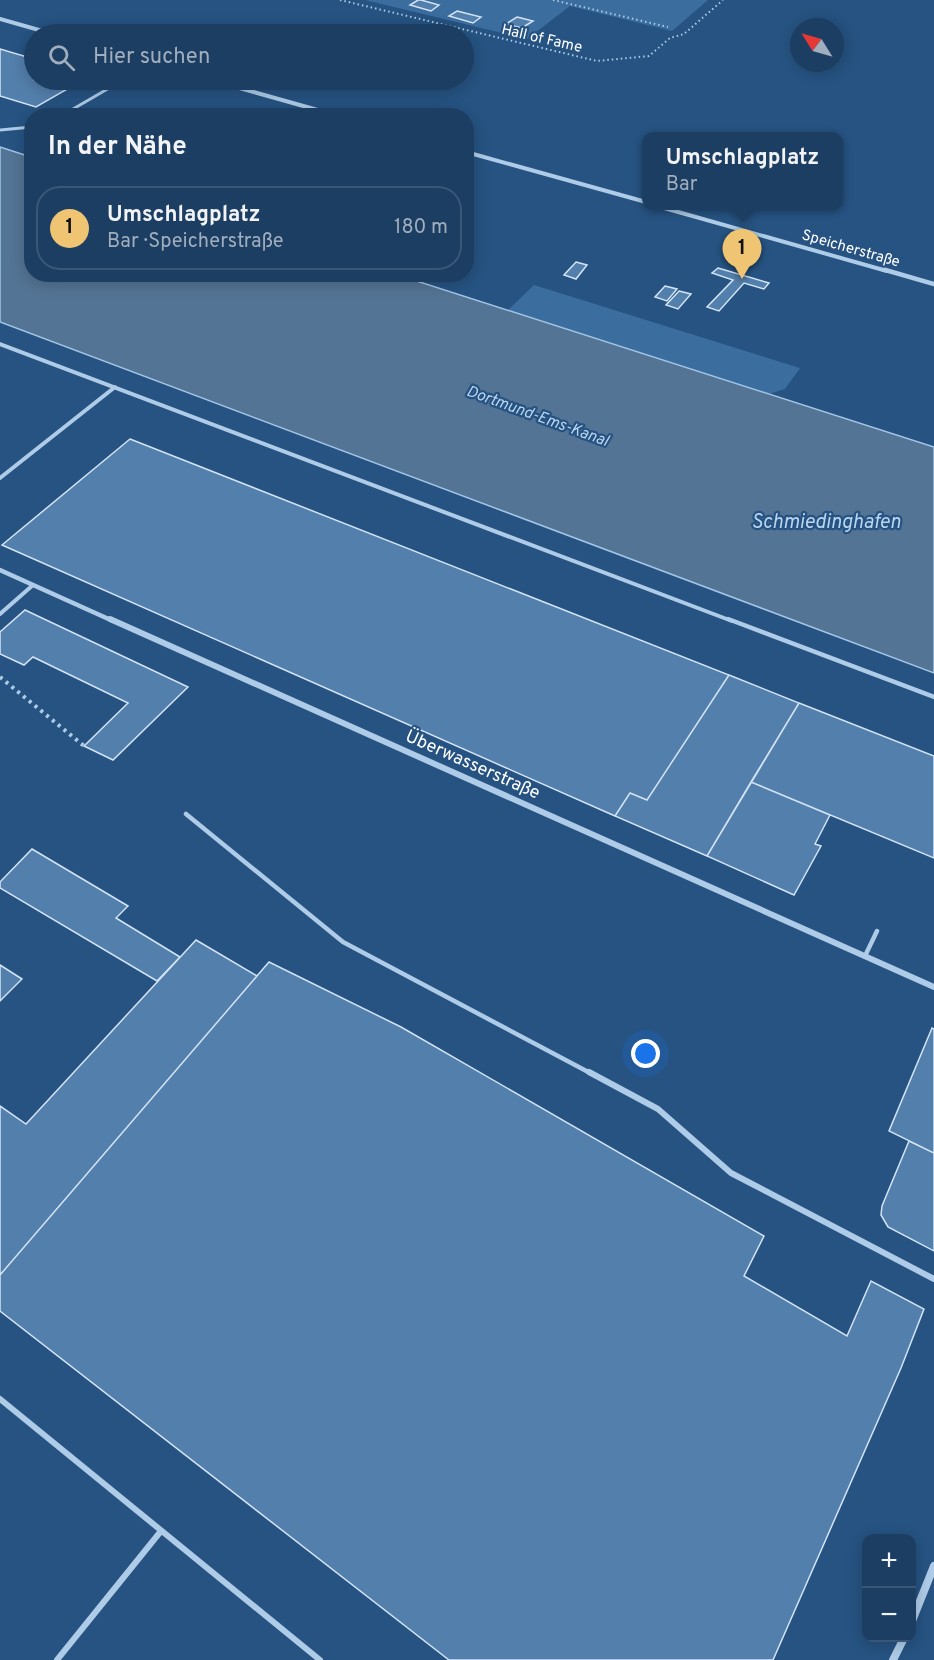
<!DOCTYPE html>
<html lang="de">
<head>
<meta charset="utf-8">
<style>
	body { margin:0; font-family:Overpass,sans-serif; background:#254568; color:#f1f3f6 }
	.controls { position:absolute; right:18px; bottom:18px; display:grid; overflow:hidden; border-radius:12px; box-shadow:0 3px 15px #0003 }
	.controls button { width:54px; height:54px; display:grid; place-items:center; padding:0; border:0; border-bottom:2px solid #3a5777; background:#1c3e62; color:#f1f3f6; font:30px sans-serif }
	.compass { position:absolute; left:790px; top:18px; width:54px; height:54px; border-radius:50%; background:#1c3e62; box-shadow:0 3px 15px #0003; rotate:307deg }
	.you { position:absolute; left:646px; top:1054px; width:21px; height:21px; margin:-15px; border:4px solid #fff; border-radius:50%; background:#1a73e8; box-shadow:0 0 0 9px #1a73e833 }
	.badge { display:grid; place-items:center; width:39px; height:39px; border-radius:50%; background:#efc573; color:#111; font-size:20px; font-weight:700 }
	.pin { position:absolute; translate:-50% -50px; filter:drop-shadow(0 2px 3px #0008) }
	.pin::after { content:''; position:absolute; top:32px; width:21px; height:18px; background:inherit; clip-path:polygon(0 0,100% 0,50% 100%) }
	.popup { position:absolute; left:642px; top:132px; width:201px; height:78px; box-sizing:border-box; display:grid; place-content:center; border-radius:12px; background:#1c3e62; filter:drop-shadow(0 2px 4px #0005); font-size:20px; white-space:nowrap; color:#a0aebe }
	.popup b { font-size:22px; color:#f1f3f6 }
	.popup::after { content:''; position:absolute; left:50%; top:100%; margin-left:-12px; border:12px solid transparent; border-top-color:#1c3e62 }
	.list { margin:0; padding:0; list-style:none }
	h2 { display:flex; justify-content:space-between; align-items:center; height:78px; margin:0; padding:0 24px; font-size:26px }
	h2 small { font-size:20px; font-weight:400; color:#a0aebe }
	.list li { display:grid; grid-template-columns:39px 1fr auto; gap:18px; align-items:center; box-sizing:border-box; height:84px; margin:0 12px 12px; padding:0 12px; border:2px solid #3a5777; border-radius:24px }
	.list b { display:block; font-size:22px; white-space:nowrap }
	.list p { margin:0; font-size:20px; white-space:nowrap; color:#a0aebe }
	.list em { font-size:20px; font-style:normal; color:#a0aebe }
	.icon { flex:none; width:33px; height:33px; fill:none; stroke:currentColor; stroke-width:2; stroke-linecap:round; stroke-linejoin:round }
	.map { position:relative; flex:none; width:934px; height:1660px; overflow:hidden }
	.search { position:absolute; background:#1c3e62; box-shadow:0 3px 15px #0003; left:24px; top:24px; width:450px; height:66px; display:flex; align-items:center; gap:15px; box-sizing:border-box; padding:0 21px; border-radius:33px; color:#a0aebe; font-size:22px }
	.panel { position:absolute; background:#1c3e62; box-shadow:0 3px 15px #0003; left:24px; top:108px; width:450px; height:174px; border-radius:24px }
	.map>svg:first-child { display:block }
</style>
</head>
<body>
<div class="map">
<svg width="934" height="1660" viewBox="0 0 934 1660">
	<rect width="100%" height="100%" fill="#265382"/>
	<path fill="#3b6d9f" d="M365,0H708L672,31L570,6L527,39Z
		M534,285L800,368L785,389L769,394L508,310Z"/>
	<path fill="#547495" stroke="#a3c6e7" stroke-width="1.5" d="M0,147L31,157L32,274L398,275L934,447V673L0,322Z"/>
	<path fill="#537fac" stroke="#d2e4f5" stroke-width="1.5" d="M418,0H421L439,5L431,11L410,5Z
		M457,11L481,17L473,23L449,16Z
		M517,17L533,21L522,28L506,24Z
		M0,49L34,59V80H83L36,107L0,96Z
		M576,262L587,265L576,279L564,275Z
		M718,268L769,283L764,289L744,283L719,311L707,307L733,280L712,273Z
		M665,286L677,289L667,301L655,297Z
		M679,291L691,294L678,309L666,305Z
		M130,439L729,675L647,800L630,793L615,816L2,545Z
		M25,610L188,687L113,760L84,746L128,703L33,657L24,665L0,654V632Z
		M729,675L799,703L707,856L615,816L630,793L647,800Z
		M799,703L934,756V858L751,782Z
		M751,782L830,815L815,844L821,846L794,895L707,856Z
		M32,849L128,906L116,918L180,957L157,981L0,888V882Z
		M196,940L257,976L0,1275V1106L26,1124Z
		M269,962L401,1027L764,1236L744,1276L847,1336L871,1281L924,1309L901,1368L773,1660H449L0,1311V1275Z
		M0,965L22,979L0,1001Z
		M932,1028L934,1029V1153L889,1131Z
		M909,1141L934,1153V1251L888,1227L881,1215L882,1206Z"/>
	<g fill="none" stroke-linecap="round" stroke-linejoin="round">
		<path stroke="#aecbe7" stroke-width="2" stroke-dasharray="1.5 3" stroke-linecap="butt" d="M340,0L597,61L649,56L670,38L684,34L723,0
			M553,0L668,27"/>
		<path stroke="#aecbe7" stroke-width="4" stroke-dasharray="3 4.5" stroke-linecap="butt" d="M0,677L84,746"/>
		<path stroke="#aecbe7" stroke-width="3" d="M61,116L123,80
			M0,130L32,127"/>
		<path stroke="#aecbe7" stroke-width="4" d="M0,344L732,621
			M0,478L115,387
			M0,614L33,585"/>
		<path stroke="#aecbe7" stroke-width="4.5" d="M728,619L934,697
			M186,814L343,942L592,1074
			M865,956L877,931"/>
		<path stroke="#aecbe7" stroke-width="6" d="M589,1072L658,1109L731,1173L934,1279
			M0,1399L320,1660
			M57,1660L161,1531"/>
		<path stroke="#aecbe7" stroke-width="4" d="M0,19L53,34
			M211,80L339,116
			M466,152L646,202
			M657,206L887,271"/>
		<path stroke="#aecbe7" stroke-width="4.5" d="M882,269L934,284
			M0,570L113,621"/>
		<path stroke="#aecbe7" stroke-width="6" d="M110,619L934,987"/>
		<path stroke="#aecbe7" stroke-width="8" d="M912,1621L934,1566
			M893,1660L904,1638"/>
	</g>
	<g text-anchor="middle" stroke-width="4.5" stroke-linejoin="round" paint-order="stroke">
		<g font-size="15" fill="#fff" stroke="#265382">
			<text transform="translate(542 38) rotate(13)" y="5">Hall of Fame</text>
			<text transform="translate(851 248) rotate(16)" y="5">Speicherstraße</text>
		</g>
		<g font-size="16" font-style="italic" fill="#bad5ee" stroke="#265382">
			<text transform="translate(538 415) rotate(20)" y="6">Dortmund-Ems-Kanal</text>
		</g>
		<g font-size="18" fill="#fff" stroke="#265382">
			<text transform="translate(473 764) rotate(24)" y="6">Überwasserstraße</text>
		</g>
		<g font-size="20" font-style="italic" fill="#bad5ee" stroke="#265382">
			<text x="826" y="528">Schmiedinghafen</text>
		</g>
	</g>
</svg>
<div class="controls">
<button>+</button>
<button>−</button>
</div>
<svg class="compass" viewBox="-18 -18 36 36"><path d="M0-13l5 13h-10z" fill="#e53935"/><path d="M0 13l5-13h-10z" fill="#a0aebe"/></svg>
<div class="you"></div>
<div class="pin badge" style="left:742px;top:279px">1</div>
<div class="popup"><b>Umschlagplatz</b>Bar</div>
<div class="search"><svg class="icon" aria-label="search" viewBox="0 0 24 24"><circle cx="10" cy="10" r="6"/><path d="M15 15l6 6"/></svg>Hier suchen</div>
<section class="panel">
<h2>In der Nähe<small></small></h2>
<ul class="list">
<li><span class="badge">1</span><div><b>Umschlagplatz</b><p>Bar · Speicherstraße</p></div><em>180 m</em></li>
</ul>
</section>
</div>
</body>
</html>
